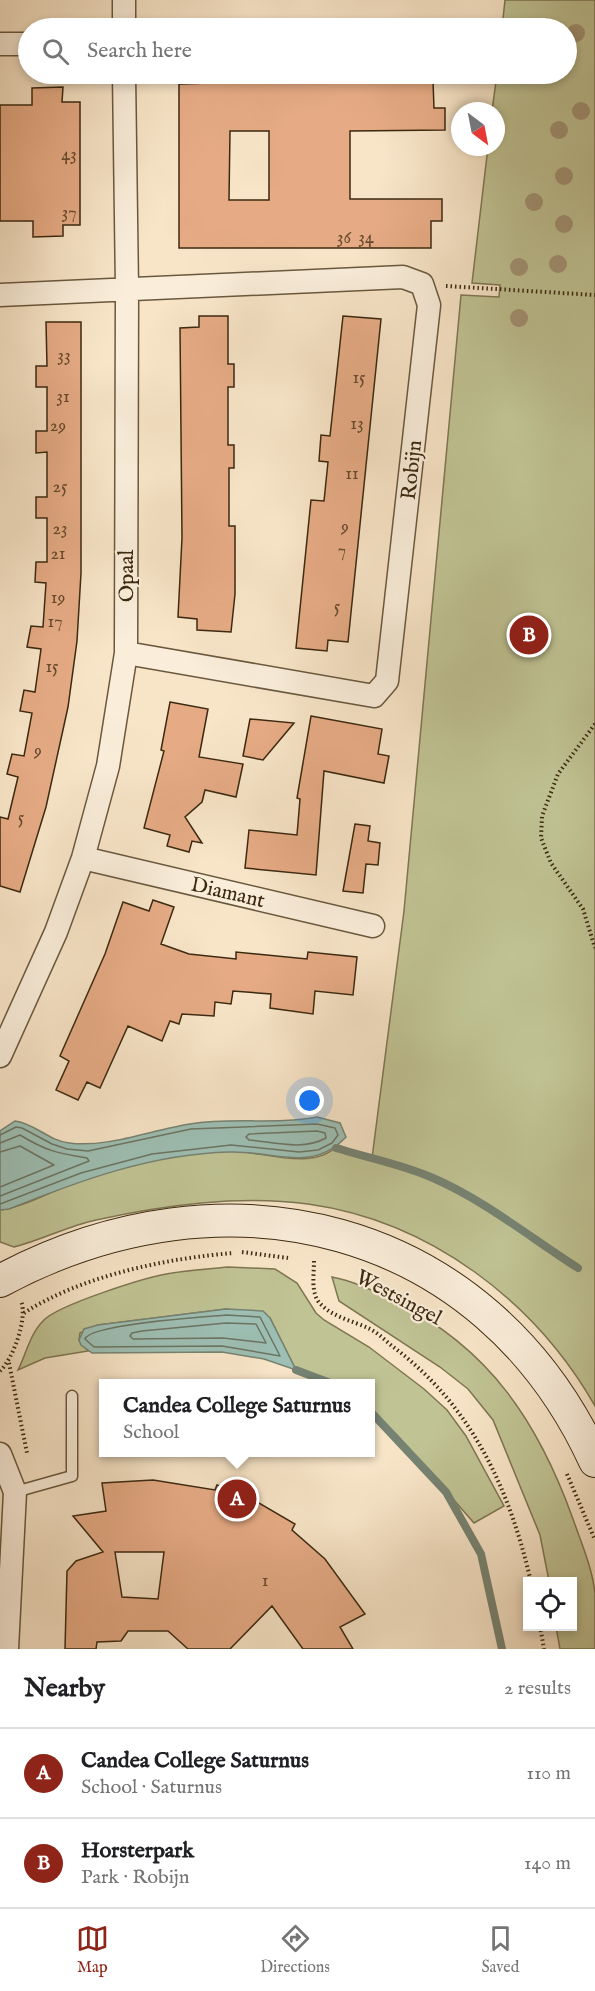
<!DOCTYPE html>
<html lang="en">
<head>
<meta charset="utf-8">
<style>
	body { margin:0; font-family:"IM FELL English",serif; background:#f6f6f6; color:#202124 }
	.controls { position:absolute; right:18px; bottom:18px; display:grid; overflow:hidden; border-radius:0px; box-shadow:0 3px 9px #0003 }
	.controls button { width:54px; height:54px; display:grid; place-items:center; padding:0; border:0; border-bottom:2px solid #e0e0e0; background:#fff; color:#202124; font:30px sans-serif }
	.compass { position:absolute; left:451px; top:102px; width:54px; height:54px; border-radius:50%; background:#fff; box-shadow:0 3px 9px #0003; rotate:148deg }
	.you { position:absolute; left:310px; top:1101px; width:21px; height:21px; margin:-15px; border:4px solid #fff; border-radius:50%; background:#1a73e8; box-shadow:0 0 0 9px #1a73e833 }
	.badge { display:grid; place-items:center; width:39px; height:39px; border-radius:50%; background:#8f2418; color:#fff; font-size:20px; font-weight:700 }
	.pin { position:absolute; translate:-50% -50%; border:3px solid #fff; box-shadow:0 2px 6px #0006 }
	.popup { position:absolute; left:99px; top:1379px; width:276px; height:78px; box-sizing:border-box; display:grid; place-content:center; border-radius:0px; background:#fff; filter:drop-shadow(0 2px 4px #0005); font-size:20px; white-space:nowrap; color:#757577 }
	.popup b { font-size:22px; color:#202124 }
	.popup::after { content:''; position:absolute; left:50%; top:100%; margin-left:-12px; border:12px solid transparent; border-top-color:#fff }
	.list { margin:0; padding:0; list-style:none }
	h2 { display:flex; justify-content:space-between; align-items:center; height:78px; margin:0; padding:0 24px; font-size:26px }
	h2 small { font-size:20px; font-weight:400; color:#757577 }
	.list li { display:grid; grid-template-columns:39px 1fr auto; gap:18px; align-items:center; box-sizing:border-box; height:90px; padding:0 24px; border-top:2px solid #e0e0e0 }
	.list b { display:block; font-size:22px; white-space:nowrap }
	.list p { margin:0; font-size:20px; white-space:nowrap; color:#757577 }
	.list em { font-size:20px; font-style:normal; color:#757577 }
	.icon { flex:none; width:33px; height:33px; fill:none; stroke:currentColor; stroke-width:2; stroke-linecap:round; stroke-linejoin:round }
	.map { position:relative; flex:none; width:595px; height:1649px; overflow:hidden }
	.search { position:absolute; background:#fff; box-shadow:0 3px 9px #0003; left:18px; right:18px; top:18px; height:66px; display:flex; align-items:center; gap:15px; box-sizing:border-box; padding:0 21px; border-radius:33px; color:#757577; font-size:22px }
	.sheet { height:258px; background:#fff }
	nav { display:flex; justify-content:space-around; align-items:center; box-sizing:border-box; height:84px; border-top:2px solid #e0e0e0; background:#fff; font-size:16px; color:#757577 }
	nav a { display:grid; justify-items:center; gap:3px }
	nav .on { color:#8f2418 }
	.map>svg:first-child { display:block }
</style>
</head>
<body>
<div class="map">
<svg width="595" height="1649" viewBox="0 0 595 1649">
	<rect width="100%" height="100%" fill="#f8e5c8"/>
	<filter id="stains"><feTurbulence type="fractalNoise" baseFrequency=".00333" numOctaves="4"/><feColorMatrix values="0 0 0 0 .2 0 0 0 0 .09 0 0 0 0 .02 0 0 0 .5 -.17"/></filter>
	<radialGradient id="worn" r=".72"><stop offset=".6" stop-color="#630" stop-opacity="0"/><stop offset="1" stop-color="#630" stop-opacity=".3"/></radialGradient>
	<path fill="#c0c394" stroke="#7e7652" stroke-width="1.5" d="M505,0H595V1406C535,1301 430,1221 308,1204C238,1195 165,1205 96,1220C68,1226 42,1240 14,1247L0,1242V1210C28,1206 55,1189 82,1180C128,1163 182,1151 231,1151C262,1151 313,1172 338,1145L372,1158L404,911L461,295L499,297L500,285L472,283L488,147H496V111H492L497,74H566V28H502Z
		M228,1267L275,1269L297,1283L316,1313L324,1320L369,1347L424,1389L447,1410L466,1436L504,1506L474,1523L397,1435L371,1414L370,1384L329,1383L296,1370L270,1318L226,1309L98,1325L80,1333L79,1340L88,1351L45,1358L18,1370C26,1354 30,1334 43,1321C57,1305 149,1276 172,1273C191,1270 209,1269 228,1267Z
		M332,1277C354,1281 377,1292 396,1302C490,1348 539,1424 573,1519C581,1542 593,1570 595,1594C595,1612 595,1631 595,1649H560L556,1627L572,1626V1582L549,1581L540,1535L493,1420L468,1389L440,1367L339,1301Z"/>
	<path fill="#9dbfb4" stroke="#768372" stroke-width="1.5" d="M317,1117L340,1123L346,1137C311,1174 273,1150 229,1152C152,1154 81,1180 9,1209L0,1210V1131L15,1121C34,1123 49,1141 69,1143C108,1148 151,1130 190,1124C232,1117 275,1125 317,1117Z
		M226,1309L263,1311L270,1318L296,1370L264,1359L222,1352L92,1353L81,1345L79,1340L84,1329L98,1325Z"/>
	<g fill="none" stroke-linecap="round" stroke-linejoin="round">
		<path stroke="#6c7462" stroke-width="1.5" d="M317,1131L325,1133L326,1138C303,1151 273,1142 249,1140L246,1137L249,1134Z
			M0,1135L16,1127L22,1128L52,1144L67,1149L88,1151L191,1129L317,1124L335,1128L338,1135L332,1143L318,1150L299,1152L231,1145L152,1154L81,1173L0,1204
			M0,1143L20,1135C46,1151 57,1153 87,1158L89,1161L0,1196
			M0,1152L20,1146L54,1165L0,1187
			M226,1315L260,1317L280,1356L222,1346L94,1347L85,1339C90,1324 205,1317 226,1315Z
			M226,1323L256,1324L266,1343L223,1338L133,1339L130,1336L132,1333L142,1331Z"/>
		<path stroke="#768372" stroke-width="8" d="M336,1148C368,1158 402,1164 433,1178C484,1200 531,1238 578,1268
			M296,1370L333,1384
			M370,1411L446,1492L481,1554L502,1649"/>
	</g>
	<path fill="#e6ab85" stroke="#3b2910" stroke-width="1.5" fill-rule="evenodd" d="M269,81H433L434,108H445V130L350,131V199H442V221H431V248H179V84ZM230,131H269V200H229Z
		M63,87L62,102H80V225H63V236L33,237V221H0V105H32V88Z
		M199,316H228V364H234V387H228V445H234V468H229V526H235V594L231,632L197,630V619L178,617L182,538L180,328L199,327Z
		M343,316L381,319L348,642L328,640L327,651L296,648L311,500L324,501L328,462L319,461L321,435L330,436Z
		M46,322H81V573L77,641L68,707L46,807L20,892L0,886V817L8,819L18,777L7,774L12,754L24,756L32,713L20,711L24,690L35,692L41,649L27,647L31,626L43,627L46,583L35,582L36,562H47V518H36V497H47V452L36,453V431H47V387H36V366H47Z
		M170,702L208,709L199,757L243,764L236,797L205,790L202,802L185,817L202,843L192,841L189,852L167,846L170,835L144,828L164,751L161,750Z
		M311,716L382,729L378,754L389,756L384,783L324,771L316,875L245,868L249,830L297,835L300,799L297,798Z
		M250,719L294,723L263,760L243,756Z
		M355,824L370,826L368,841L380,843L378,865L366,864L363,893L343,891Z
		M153,900L174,907L161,944L189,954L236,959V952L307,959L308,952L357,957L353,995L315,991L313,1014L270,1008L271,994L233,991L231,1004L215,1002L214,1016L182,1014L179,1024L170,1021L162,1041L128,1026L100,1088L87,1082L78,1100L56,1090L69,1061L60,1056L105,954L123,902L149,911Z
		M153,1480L215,1490L217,1485L245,1495L295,1524L292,1530L325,1559L365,1614L340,1627L353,1649H303L272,1606L230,1649H188L168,1631H128L121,1641L97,1642L96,1649H65L67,1571L76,1561L103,1552L73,1516L106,1511L102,1483ZM115,1552H164L158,1599L122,1597Z"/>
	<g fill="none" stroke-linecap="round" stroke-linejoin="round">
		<g stroke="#6a583e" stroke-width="13">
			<path id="lane" d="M15,1492L72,1476V1396"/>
		</g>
		<g stroke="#6a583e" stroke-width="25">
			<path id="street" d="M124,28V0
				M0,44H28
				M0,295L403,277L422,284L429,305L387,681L374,696L126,653
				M83,858L373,926
				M0,1056L56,932L83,858L108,766L126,653L127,289L124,74
				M0,1454L15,1492L7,1649"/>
		</g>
		<g stroke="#3b2910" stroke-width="34">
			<path id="secondary" d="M0,1281C224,1160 485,1221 595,1461"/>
		</g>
		<path stroke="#3b2910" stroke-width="4" stroke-dasharray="1.5 3" stroke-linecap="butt" d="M446,286L595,295
			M595,724L558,774L542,816L541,838L551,863L583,909L595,948
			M242,1252L288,1258
			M314,1261C314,1274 311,1290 318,1301C330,1317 354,1321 370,1329C378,1333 385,1340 392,1346C471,1405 509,1487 531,1582
			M24,1313C81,1276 167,1258 234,1253
			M9,1363L27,1453
			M0,1371C13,1359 28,1318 21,1301
			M567,1474L595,1540
			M540,1626L544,1649"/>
		<use href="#lane" stroke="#faeedb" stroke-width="10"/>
		<use href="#street" stroke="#faeedb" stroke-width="22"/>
		<use href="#secondary" stroke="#faeedb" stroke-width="32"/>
	</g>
	<g fill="#a29375">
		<circle cx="576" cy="33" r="9"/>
		<circle cx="581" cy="111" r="9"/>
		<circle cx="559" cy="130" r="9"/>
		<circle cx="564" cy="176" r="9"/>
		<circle cx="534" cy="202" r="9"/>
		<circle cx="564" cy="224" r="9"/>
		<circle cx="558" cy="264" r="9"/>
		<circle cx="519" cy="267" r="9"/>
		<circle cx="519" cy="318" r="9"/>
	</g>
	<g text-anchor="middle" stroke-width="4.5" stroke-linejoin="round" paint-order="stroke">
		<g font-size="18" fill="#664a2d">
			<text x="69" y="160">43</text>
			<text x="69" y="218">37</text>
			<text x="344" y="243">36</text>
			<text x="366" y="243">34</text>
			<text x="64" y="361">33</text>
			<text x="359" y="383">15</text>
			<text x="63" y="402">31</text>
			<text x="357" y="429">13</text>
			<text x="58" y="431">29</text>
			<text x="352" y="479">11</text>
			<text x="60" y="492">25</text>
			<text x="345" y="532">9</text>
			<text x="60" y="534">23</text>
			<text x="342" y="556">7</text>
			<text x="58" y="559">21</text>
			<text x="58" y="603">19</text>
			<text x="337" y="612">5</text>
			<text x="55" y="627">17</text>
			<text x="52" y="672">15</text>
			<text x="38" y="756">9</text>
			<text x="21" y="823">5</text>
			<text x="265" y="1586">1</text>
		</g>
		<g font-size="21" fill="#3b2910" stroke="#faeedb">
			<text transform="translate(411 470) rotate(-84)" y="7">Robijn</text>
			<text transform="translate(126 576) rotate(-90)" y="7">Opaal</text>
			<text transform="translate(228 892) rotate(13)" y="7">Diamant</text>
			<text transform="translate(399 1297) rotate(28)" y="7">Westsingel</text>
		</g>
	</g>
	<rect width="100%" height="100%" filter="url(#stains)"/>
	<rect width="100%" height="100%" fill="url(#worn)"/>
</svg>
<div class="controls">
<button><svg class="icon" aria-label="locate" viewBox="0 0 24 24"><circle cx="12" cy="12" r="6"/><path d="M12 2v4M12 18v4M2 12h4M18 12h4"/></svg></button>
</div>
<svg class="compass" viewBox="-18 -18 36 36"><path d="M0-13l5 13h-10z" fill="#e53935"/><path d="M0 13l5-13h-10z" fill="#757577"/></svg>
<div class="you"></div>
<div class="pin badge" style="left:237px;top:1499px">A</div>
<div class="popup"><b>Candea College Saturnus</b>School</div>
<div class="pin badge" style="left:529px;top:635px">B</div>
<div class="search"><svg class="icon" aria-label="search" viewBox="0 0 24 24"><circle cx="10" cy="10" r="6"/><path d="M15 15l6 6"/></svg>Search here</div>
</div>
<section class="sheet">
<h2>Nearby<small>2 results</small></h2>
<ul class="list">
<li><span class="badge">A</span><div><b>Candea College Saturnus</b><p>School · Saturnus</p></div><em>110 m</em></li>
<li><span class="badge">B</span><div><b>Horsterpark</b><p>Park · Robijn</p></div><em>140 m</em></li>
</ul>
</section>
<nav>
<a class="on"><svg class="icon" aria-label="map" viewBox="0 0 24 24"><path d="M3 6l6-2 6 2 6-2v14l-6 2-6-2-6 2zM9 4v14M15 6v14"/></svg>Map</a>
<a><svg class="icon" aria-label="directions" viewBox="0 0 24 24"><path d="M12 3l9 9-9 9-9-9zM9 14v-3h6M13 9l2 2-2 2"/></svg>Directions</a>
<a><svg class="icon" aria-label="saved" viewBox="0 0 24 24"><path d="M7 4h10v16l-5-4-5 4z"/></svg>Saved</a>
</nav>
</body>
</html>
